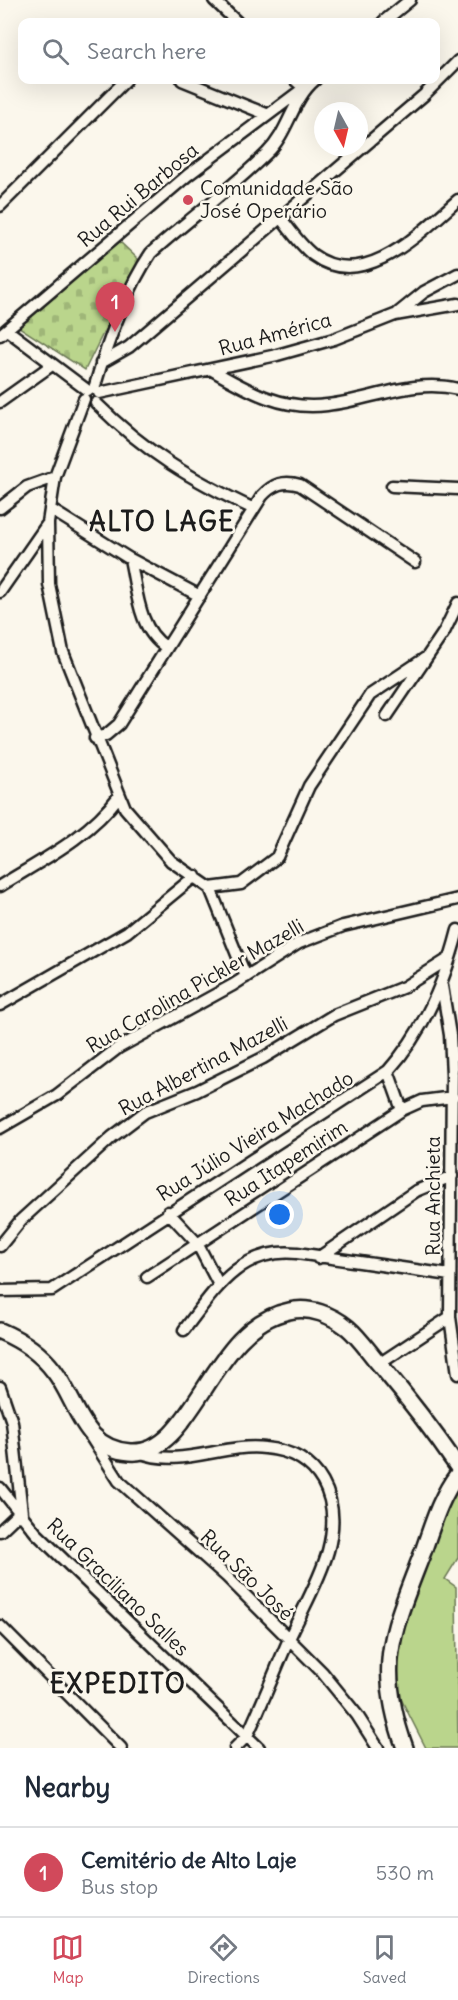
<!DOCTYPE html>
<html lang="en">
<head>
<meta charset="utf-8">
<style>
	body { margin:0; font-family:Delius,sans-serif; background:#f2f2f3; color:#1f2937 }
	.compass { position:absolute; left:314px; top:102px; width:54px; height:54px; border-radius:50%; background:#fff; box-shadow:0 6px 24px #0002; rotate:172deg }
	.you { position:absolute; left:280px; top:1215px; width:21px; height:21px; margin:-15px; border:4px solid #fff; border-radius:50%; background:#1a73e8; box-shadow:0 0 0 9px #1a73e833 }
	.badge { display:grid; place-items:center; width:39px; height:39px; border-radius:50%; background:#d1495b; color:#fff; font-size:20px; font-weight:700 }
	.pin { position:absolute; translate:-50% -50px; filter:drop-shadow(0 2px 3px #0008) }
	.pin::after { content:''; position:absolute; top:32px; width:21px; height:18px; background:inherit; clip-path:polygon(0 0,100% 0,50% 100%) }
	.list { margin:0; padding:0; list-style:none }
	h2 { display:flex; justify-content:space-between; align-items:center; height:78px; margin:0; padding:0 24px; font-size:26px }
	h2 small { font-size:20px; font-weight:400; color:#747a83 }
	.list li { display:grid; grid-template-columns:39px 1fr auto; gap:18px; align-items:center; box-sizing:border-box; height:90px; padding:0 24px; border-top:2px solid #e0e1e3 }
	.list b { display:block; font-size:22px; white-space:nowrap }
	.list p { margin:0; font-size:20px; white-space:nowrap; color:#747a83 }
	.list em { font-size:20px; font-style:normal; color:#747a83 }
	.icon { flex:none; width:33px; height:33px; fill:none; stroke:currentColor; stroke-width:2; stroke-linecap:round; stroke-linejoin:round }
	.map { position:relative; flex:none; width:458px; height:1748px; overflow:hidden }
	.search { position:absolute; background:#fff; box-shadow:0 6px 24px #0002; left:18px; right:18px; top:18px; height:66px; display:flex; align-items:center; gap:15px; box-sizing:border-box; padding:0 21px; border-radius:12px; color:#747a83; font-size:22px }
	.sheet { height:168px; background:#fff }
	nav { display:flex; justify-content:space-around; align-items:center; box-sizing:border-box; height:84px; border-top:2px solid #e0e1e3; background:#fff; font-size:16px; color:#747a83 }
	nav a { display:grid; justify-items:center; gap:3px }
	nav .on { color:#d1495b }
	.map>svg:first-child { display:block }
</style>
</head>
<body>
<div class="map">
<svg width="458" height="1748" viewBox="0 0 458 1748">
	<defs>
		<pattern id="cemetery-stones" width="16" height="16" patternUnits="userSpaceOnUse" patternTransform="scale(1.5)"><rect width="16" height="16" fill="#bad58c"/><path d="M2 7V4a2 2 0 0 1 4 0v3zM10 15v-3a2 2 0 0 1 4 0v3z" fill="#9fb678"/></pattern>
	</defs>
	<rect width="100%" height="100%" fill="#fbf7ec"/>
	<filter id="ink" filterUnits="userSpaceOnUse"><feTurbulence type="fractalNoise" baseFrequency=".0167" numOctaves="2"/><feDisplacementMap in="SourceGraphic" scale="12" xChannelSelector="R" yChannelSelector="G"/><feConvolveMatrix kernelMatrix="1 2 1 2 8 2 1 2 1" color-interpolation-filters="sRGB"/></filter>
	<g filter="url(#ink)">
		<path fill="#bad58c" stroke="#6b7854" stroke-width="1.5" d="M458,1487V1558L445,1579L456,1587L458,1748H426L398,1693L392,1656L443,1511Z"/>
		<path fill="url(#cemetery-stones)" stroke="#6b7854" stroke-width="1.5" d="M119,241L139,260L85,370L19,327Z"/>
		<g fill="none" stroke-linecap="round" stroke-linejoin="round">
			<g stroke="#1c1c1c" stroke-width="15">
				<path id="street" d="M214,0L237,22
					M383,22L410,0
					M182,80L266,114
					M0,206L126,80
					M280,217C290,230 300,245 313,255C364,293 422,231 458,200
					M398,313L424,292L458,274
					M7,330L87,390
					M0,335L188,175L304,88L295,80
					M101,363L129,347L424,95L458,61
					M212,370C248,391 284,411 327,405C372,400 413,378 458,389
					M94,389C107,343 124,293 151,253C189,219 231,189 267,153C289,132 292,99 315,80
					M99,393L277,355L334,339L395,315L458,304
					M84,399L55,477L48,523L49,584L63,652L125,808L171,861L210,888L246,977
					M0,402L52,365
					M96,403C145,452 192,480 254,509
					M392,486L458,489
					M0,508L27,487L55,477
					M50,509L130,559L200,596
					M130,559C137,589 138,630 166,647
					M0,592L48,523
					M387,716L444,632L458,603
					M95,738L106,735L119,724L262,496C273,484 284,480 300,485L415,562
					M0,886C42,860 89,837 119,796
					M210,888L241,884L277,857L309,786L370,695L427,657
					M442,986L450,1035L452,1074L450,1317L458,1374
					M0,1005L127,932L195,876
					M388,1071L402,1110
					M0,1128L57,1095L118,1048L233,985L299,943L343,926L458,899
					M168,1212L197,1243L219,1285
					M0,1246L21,1220L112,1137L145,1112L197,1091L263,1058L334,1015L404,987L450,958
					M318,1258L416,1191L452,1176
					M147,1277L402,1110L422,1101L453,1097
					M0,1291L52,1290L388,1071C424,1031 445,981 458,930
					M184,1330C214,1291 240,1247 297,1253L450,1275
					M379,1364L450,1317
					M0,1387L12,1422L22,1513
					M91,1437L119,1481L227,1577L322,1672L357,1715L378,1748
					M139,1452C180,1469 223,1443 265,1448C321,1453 342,1499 328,1551C319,1582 302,1610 289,1639C275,1671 262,1704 247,1736L235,1748
					M0,1488L36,1533L259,1748
					M0,1531L19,1513
					M0,1626L121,1748"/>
			</g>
			<g stroke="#1c1c1c" stroke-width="20">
				<path id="secondary" d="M0,1331C21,1340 40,1352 54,1371C78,1402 82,1449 130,1452C194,1457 210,1327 289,1311C310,1306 332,1315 348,1328C361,1339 370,1354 381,1366C408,1398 434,1432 458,1467
					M405,1748C374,1663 394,1628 424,1549C433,1523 441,1496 458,1474"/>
			</g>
			<use href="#street" stroke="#fbf7ec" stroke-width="10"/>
			<use href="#secondary" stroke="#fbf7ec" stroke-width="15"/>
		</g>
	</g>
	<circle fill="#d1495b" stroke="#fbf7ec" stroke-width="2" cx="188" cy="200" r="6"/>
	<g text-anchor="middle" stroke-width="5" stroke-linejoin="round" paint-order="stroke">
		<g font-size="20" fill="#1c1c1c" stroke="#fbf7ec" text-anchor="start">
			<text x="200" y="195">Comunidade São<tspan x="200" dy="23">José Operário</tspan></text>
		</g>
		<g font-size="20" fill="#1c1c1c" stroke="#fbf7ec">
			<text transform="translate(138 195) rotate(-40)" y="7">Rua Rui Barbosa</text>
			<text transform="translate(275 334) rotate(-15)" y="7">Rua América</text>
			<text transform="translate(195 986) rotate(-30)" y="7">Rua Carolina Pickler Mazelli</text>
			<text transform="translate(203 1066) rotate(-28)" y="7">Rua Albertina Mazelli</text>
			<text transform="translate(255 1136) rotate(-32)" y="7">Rua Júlio Vieira Machado</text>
			<text transform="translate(286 1163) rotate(-33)" y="7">Rua Itapemirim</text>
			<text transform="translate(433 1196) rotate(-90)" y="7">Rua Anchieta</text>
			<text transform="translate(247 1575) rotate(44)" y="7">Rua São José</text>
			<text transform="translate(118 1587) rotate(44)" y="7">Rua Graciliano Salles</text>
		</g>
		<g font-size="26" font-weight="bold" letter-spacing="1.5" fill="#1c1c1c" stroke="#fbf7ec">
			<text x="162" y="531">ALTO LAGE</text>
			<text x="118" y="1693">EXPEDITO</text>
		</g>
	</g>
</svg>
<svg class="compass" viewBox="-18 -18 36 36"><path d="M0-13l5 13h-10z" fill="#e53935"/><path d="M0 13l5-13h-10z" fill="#747a83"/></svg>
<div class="you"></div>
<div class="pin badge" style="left:115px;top:332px">1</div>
<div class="search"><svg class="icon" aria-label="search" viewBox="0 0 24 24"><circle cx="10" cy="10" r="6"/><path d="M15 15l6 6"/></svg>Search here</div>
</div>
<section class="sheet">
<h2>Nearby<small></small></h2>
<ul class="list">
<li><span class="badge">1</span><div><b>Cemitério de Alto Laje</b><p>Bus stop</p></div><em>530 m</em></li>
</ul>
</section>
<nav>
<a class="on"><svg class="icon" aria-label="map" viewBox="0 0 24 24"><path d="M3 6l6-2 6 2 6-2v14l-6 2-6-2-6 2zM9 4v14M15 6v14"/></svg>Map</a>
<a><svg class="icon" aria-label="directions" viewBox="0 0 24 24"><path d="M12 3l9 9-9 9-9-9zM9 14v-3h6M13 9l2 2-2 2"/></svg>Directions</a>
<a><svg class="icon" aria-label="saved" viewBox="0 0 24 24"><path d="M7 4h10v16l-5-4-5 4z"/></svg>Saved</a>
</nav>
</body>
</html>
